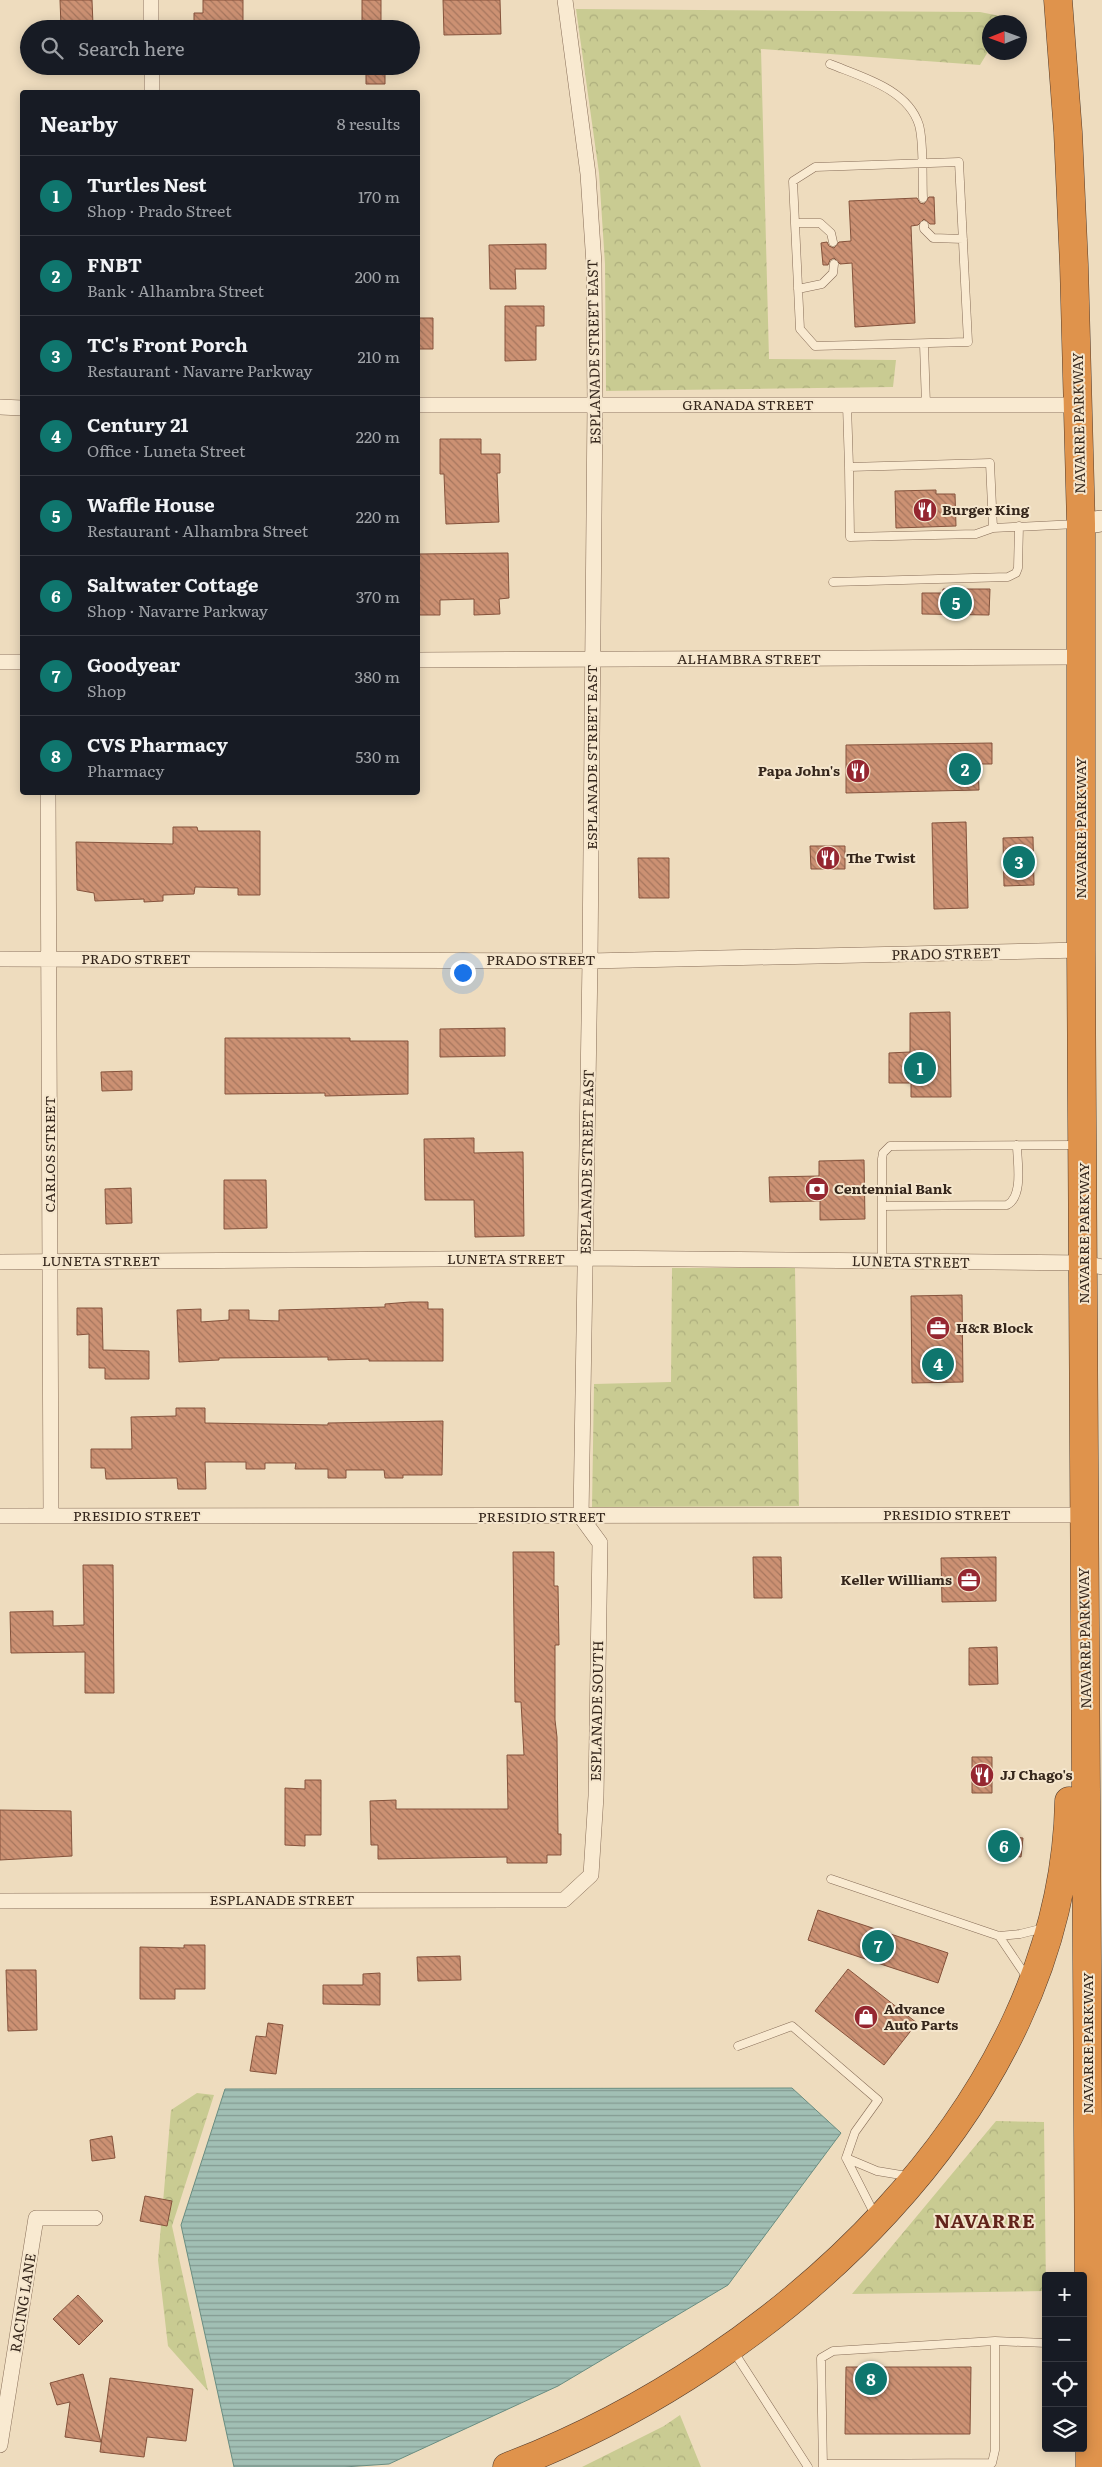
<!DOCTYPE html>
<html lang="en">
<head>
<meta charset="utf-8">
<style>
	body { margin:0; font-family:Literata,serif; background:#242831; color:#f1f3f6 }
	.controls { position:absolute; right:15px; bottom:15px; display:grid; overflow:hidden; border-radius:5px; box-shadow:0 2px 12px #0003 }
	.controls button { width:45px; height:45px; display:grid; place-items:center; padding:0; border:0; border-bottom:1px solid #363941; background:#171b24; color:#f1f3f6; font:25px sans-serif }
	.compass { position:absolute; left:982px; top:15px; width:45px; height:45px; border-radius:50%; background:#171b24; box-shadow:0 2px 12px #0003; rotate:269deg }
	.you { position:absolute; left:462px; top:972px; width:18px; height:18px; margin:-12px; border:4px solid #fff; border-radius:50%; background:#1a73e8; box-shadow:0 0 0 8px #1a73e833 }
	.badge { display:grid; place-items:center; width:32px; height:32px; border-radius:50%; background:#0f766e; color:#fff; font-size:16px; font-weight:700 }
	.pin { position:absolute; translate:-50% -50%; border:2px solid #fff; box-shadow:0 1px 5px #0006 }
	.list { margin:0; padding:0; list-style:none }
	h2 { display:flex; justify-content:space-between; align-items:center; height:65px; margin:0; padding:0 20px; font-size:21px }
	h2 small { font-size:16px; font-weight:400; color:#9ea1a6 }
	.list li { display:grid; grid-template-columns:32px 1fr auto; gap:15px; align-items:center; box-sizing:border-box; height:80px; padding:0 20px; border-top:1px solid #363941 }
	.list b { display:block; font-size:19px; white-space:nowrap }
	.list p { margin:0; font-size:16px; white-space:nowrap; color:#9ea1a6 }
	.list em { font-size:16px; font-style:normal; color:#9ea1a6 }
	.icon { flex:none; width:28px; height:28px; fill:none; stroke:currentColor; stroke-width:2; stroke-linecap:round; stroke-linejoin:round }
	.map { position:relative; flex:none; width:1102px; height:2467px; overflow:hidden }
	.search { position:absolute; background:#171b24; box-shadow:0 2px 12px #0003; left:20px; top:20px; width:400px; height:55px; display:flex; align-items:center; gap:12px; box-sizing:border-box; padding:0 18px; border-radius:28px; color:#9ea1a6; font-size:19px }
	.panel { position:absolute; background:#171b24; box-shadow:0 2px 12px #0003; left:20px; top:90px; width:400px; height:705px; border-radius:5px }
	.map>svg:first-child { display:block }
</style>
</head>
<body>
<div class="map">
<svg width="1102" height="2467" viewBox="0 0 1102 2467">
	<defs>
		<pattern id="forest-crowns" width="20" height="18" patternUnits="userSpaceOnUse" patternTransform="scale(1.25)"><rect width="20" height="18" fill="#c9cb92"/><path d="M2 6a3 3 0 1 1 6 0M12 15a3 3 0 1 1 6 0" fill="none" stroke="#adae7d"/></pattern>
		<pattern id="water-rules" width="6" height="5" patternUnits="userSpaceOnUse" patternTransform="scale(1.25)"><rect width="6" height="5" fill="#a1bfb4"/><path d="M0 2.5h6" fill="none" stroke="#849b92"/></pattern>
		<pattern id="building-back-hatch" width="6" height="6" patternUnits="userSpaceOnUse" patternTransform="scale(1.25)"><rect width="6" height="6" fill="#cc9173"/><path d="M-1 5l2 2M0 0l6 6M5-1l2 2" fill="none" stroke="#a6765e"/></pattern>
	</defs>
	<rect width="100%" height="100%" fill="#eedcbe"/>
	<path fill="url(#forest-crowns)" d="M576,9L980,12L1015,19L1012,22H990L989,50L980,65L761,49L769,359L896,360L893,387L606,391L605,264L599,173Z
		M672,1268H795L799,1506L592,1507L594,1384L671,1382Z
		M197,2093L214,2095L172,2226L208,2391L168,2346L158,2260L171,2110Z
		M996,2121L1044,2122L1046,2291L852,2294Z
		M680,2415L701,2467H582L664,2426Z"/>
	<path fill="url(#water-rules)" stroke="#698d81" d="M792,2088L841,2133L728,2285L558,2386L389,2464L344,2467H234L181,2225L225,2089Z"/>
	<path fill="url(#building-back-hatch)" stroke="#85533c" d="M60,0H92L93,25L61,26Z
		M203,0H243V29H194V13H203Z
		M362,0H381V24H362Z
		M443,0H500L501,34L444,35Z
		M366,66H385V84H366Z
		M929,197H934L935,224H930L924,219L918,225L911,226L915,323L855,327L852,263L840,264L834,258L830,260L828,265H823L821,243L827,242L829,246L834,248L839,242L851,241L849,201L917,198L920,203L924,204Z
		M546,244V269H515L516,289H490L489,245Z
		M505,306H544V326H536V360L505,361Z
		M418,318H433V349H418Z
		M440,439H481V454H500V473H497L499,522L446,524L444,474H440Z
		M936,490V494H955L956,526L896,528L895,491Z
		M508,553L509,598L499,599L500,614L474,615V599L440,600V615H418V554Z
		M943,589H990L989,615L922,614V593H943Z
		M992,743V764H978L979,790L846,793V745Z
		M966,822L968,908L934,909L932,823Z
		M173,827H197L198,831H260V895H238V888L195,887L194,894L163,895V901L144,902V899L95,901L94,893L77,890L76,842L173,844Z
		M1033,837L1034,885L1004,886L1003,838Z
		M810,846H845V869H811Z
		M638,858H669V898H639Z
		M950,1012L951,1097H911V1083H889V1053L910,1052V1013Z
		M505,1028V1056L440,1057V1029Z
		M225,1038H350V1041H408V1094L325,1096V1093L225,1094Z
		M132,1071V1090L102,1091L101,1072Z
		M474,1138V1153L523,1152L524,1236L475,1237L474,1200H425L424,1139Z
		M864,1160L865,1219L820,1220V1201L770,1202L769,1177L819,1176V1161Z
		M224,1180H266L267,1228L224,1229Z
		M131,1188L132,1223L106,1224L105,1189Z
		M962,1295L963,1382L912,1383L911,1296Z
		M410,1302H428V1309H443V1361H369V1359L328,1360V1357L219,1358V1360L179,1362L177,1310L201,1309V1322L229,1320V1310H249V1320L279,1321V1310L385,1307V1304Z
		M77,1308H102L103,1350L149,1351V1379H105V1368H89V1334L77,1335Z
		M176,1408H205V1423L328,1425V1423L443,1421L442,1475H403V1478H385L384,1470H346V1478H328V1469H295L296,1463H265V1469H246V1462H205L206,1489H178L177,1478L106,1479L105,1468H91V1449H132L131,1417L176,1416Z
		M513,1552H554V1586H558L559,1645H555V1720L557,1737L558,1834H561V1855H547V1863H507V1857L378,1859V1845H371L370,1801L396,1800V1809H508L507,1755H524L521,1702H515Z
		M753,1557H781L782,1598H754Z
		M996,1557V1601L942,1602L941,1558Z
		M83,1565H113L114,1693H85V1652L11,1653L10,1612L53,1611V1626L84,1625Z
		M997,1647L998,1684L969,1685V1648Z
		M972,1757H992V1793H972Z
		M305,1780H321V1835H305V1846L285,1845V1788L305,1789Z
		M0,1810L71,1811L72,1856L0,1860Z
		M994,1835L1023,1838L1021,1857L992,1853Z
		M818,1910L948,1953L938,1983L808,1940Z
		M184,1945H205V1989H175V1999H140V1947L184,1948Z
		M460,1956L461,1980L418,1981L417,1957Z
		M848,1969L917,2023L884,2065L815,2011Z
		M6,1970H36L37,2030L8,2031Z
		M380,1973V2005L323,2004V1985H363V1974Z
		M268,2023L283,2025L276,2074L250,2071L256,2036L266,2037Z
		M112,2136L115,2158L92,2161L90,2140Z
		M145,2196L172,2201L167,2226L140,2221Z
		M78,2295L103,2321L79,2345L53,2319Z
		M846,2367H971L970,2434H845Z
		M83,2374L101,2442L65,2437L70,2402L57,2405L50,2383Z
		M110,2378L193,2389L186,2441L147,2437L144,2457L100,2452Z"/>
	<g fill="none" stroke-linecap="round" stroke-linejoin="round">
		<g stroke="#866c57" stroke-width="9">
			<path id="lane" d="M830,64C862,77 908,89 919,125C924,142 922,178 923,198
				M959,162L968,342L815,346L800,329L793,181L815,167Z
				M795,223H820L831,233L833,242
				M924,225V229L933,238L963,239
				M798,289L822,284L833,273L834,264
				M924,344L926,405
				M847,405L849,467L990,463L993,528L1077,524
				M849,467L850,537L976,534L993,528
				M833,582L1008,577L1016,573L1018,568L1019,526
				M882,1206L1007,1205C1024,1196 1017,1161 1017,1145
				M882,1262V1159L883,1153L890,1146L1076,1145
				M831,1879L999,1936L1020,1934L1044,1928
				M999,1936L1026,1976
				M738,2046L792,2026L878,2100L855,2132L846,2158
				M875,2215L846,2158L877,2171L907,2176
				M732,2349L808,2467
				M823,2464L992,2463L995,2450V2341
				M823,2467L821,2358L833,2351L995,2341L1046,2343"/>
		</g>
		<g stroke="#866c57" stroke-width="16">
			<path id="street" d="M151,0V29
				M152,66V92
				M418,405H1079
				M0,407L22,408
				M418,660L1080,657
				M0,662H22
				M48,792L51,1516
				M0,959L590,961L1081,950
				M0,1262L585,1258L1084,1263L1102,1267
				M0,1516L1084,1515
				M0,1901L564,1900L591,1875L596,1796L600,1543L581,1517L590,961L595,405L594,264L588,174L565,0
				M0,2445L36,2218H95"/>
		</g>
		<g stroke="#674d3a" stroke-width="22">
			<path id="secondary" d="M1081,524L1102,521"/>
		</g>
		<g stroke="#533b2b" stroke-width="29">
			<path id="highway" d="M1058,0L1068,132L1074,265L1081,524V950L1090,2467
				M507,2467C776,2365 1063,2108 1069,1801"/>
		</g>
		<use href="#lane" stroke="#f9ead1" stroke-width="8"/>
		<use href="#street" stroke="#f9ead1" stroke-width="15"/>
		<use href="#secondary" stroke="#f9ead1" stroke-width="21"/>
		<use href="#highway" stroke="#df934c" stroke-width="28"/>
	</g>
	<defs>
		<g id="restaurant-disc" transform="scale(1.25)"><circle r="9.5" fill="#952630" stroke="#f5e6cd"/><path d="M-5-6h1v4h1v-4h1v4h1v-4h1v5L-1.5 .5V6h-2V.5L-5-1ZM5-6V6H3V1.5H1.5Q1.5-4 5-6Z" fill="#fff"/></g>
		<g id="bank-disc" transform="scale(1.25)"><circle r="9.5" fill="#952630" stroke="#f5e6cd"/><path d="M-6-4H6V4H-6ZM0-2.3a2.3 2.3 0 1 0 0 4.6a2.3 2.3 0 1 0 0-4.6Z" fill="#fff"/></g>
		<g id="office-disc" transform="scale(1.25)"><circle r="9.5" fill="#952630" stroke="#f5e6cd"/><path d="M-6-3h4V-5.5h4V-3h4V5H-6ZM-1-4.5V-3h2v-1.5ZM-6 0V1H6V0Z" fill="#fff"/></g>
		<g id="shop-disc" transform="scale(1.25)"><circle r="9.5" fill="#952630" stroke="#f5e6cd"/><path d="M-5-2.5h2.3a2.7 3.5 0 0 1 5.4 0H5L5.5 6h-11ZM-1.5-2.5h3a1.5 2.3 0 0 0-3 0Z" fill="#fff"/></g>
	</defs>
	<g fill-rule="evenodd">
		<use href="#restaurant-disc" x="925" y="510"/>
		<use href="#restaurant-disc" x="858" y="771"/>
		<use href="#restaurant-disc" x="828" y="858"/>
		<use href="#bank-disc" x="817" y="1189"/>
		<use href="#office-disc" x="938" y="1328"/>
		<use href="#office-disc" x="969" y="1580"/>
		<use href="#restaurant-disc" x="982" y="1775"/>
		<use href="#shop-disc" x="866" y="2017"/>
	</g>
	<g text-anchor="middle" stroke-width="4" stroke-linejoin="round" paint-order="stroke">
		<g font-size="14" fill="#35261b" stroke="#f5e6cd">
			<text transform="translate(594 352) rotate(-91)" y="5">ESPLANADE STREET EAST</text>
			<text x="748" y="410">GRANADA STREET</text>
			<text transform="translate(1079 423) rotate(-91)" y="5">NAVARRE PARKWAY</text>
			<text x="749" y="664">ALHAMBRA STREET</text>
			<text transform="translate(592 757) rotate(-90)" y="5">ESPLANADE STREET EAST</text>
			<text transform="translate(1081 828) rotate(-90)" y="5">NAVARRE PARKWAY</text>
			<text transform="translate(946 954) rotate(-1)" y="5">PRADO STREET</text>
			<text x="136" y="964">PRADO STREET</text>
			<text x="541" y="965">PRADO STREET</text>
			<text transform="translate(50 1154) rotate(-90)" y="5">CARLOS STREET</text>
			<text transform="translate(587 1162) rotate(-89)" y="5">ESPLANADE STREET EAST</text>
			<text transform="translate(1084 1233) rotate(-90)" y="5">NAVARRE PARKWAY</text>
			<text x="506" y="1264">LUNETA STREET</text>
			<text x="101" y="1266">LUNETA STREET</text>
			<text transform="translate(911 1262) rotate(1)" y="5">LUNETA STREET</text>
			<text x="947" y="1520">PRESIDIO STREET</text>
			<text x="137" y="1521">PRESIDIO STREET</text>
			<text x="542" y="1522">PRESIDIO STREET</text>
			<text transform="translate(1085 1638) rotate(-91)" y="5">NAVARRE PARKWAY</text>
			<text transform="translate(597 1711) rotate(-89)" y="5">ESPLANADE SOUTH</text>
			<text x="282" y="1905">ESPLANADE STREET</text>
			<text transform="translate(1088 2043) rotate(-90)" y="5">NAVARRE PARKWAY</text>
			<text transform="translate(23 2303) rotate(-81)" y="5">RACING LANE</text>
		</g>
		<g font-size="14" font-weight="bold" fill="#35261b" stroke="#f5e6cd" text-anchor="start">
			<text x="942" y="515">Burger King</text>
			<text x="840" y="776" text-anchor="end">Papa John's</text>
			<text x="846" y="863">The Twist</text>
			<text x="834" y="1194">Centennial Bank</text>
			<text x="956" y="1333">H&amp;R Block</text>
			<text x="952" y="1585" text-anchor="end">Keller Williams</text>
			<text x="1000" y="1780">JJ Chago's</text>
			<text x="884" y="2014">Advance<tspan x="884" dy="16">Auto Parts</tspan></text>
		</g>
		<g font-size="19" font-weight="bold" letter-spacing="1" fill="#62241b" stroke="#f5e6cd">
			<text x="985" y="2228">NAVARRE</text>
		</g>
	</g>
</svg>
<div class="controls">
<button>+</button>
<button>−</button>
<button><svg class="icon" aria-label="locate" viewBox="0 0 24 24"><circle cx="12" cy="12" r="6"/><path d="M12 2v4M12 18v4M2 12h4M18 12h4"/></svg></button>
<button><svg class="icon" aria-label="layers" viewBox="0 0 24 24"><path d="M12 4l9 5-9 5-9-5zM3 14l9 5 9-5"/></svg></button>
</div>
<svg class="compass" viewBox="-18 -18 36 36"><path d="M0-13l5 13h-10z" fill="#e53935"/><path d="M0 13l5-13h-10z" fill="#9ea1a6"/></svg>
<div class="you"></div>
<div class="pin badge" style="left:920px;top:1068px">1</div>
<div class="pin badge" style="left:965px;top:769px">2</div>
<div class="pin badge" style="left:1019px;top:862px">3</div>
<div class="pin badge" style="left:938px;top:1364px">4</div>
<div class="pin badge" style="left:956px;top:603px">5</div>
<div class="pin badge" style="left:1004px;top:1846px">6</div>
<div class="pin badge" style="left:878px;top:1946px">7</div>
<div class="pin badge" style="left:871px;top:2379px">8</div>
<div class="search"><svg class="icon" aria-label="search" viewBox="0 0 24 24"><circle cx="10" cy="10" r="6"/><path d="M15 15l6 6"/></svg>Search here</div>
<section class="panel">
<h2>Nearby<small>8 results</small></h2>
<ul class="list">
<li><span class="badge">1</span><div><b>Turtles Nest</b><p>Shop · Prado Street</p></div><em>170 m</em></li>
<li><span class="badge">2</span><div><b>FNBT</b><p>Bank · Alhambra Street</p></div><em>200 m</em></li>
<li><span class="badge">3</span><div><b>TC's Front Porch</b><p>Restaurant · Navarre Parkway</p></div><em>210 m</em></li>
<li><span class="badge">4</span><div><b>Century 21</b><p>Office · Luneta Street</p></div><em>220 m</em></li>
<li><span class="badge">5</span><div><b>Waffle House</b><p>Restaurant · Alhambra Street</p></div><em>220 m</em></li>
<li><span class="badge">6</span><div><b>Saltwater Cottage</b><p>Shop · Navarre Parkway</p></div><em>370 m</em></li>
<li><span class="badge">7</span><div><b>Goodyear</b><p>Shop</p></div><em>380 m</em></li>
<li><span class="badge">8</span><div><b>CVS Pharmacy</b><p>Pharmacy</p></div><em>530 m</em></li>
</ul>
</section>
</div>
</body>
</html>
